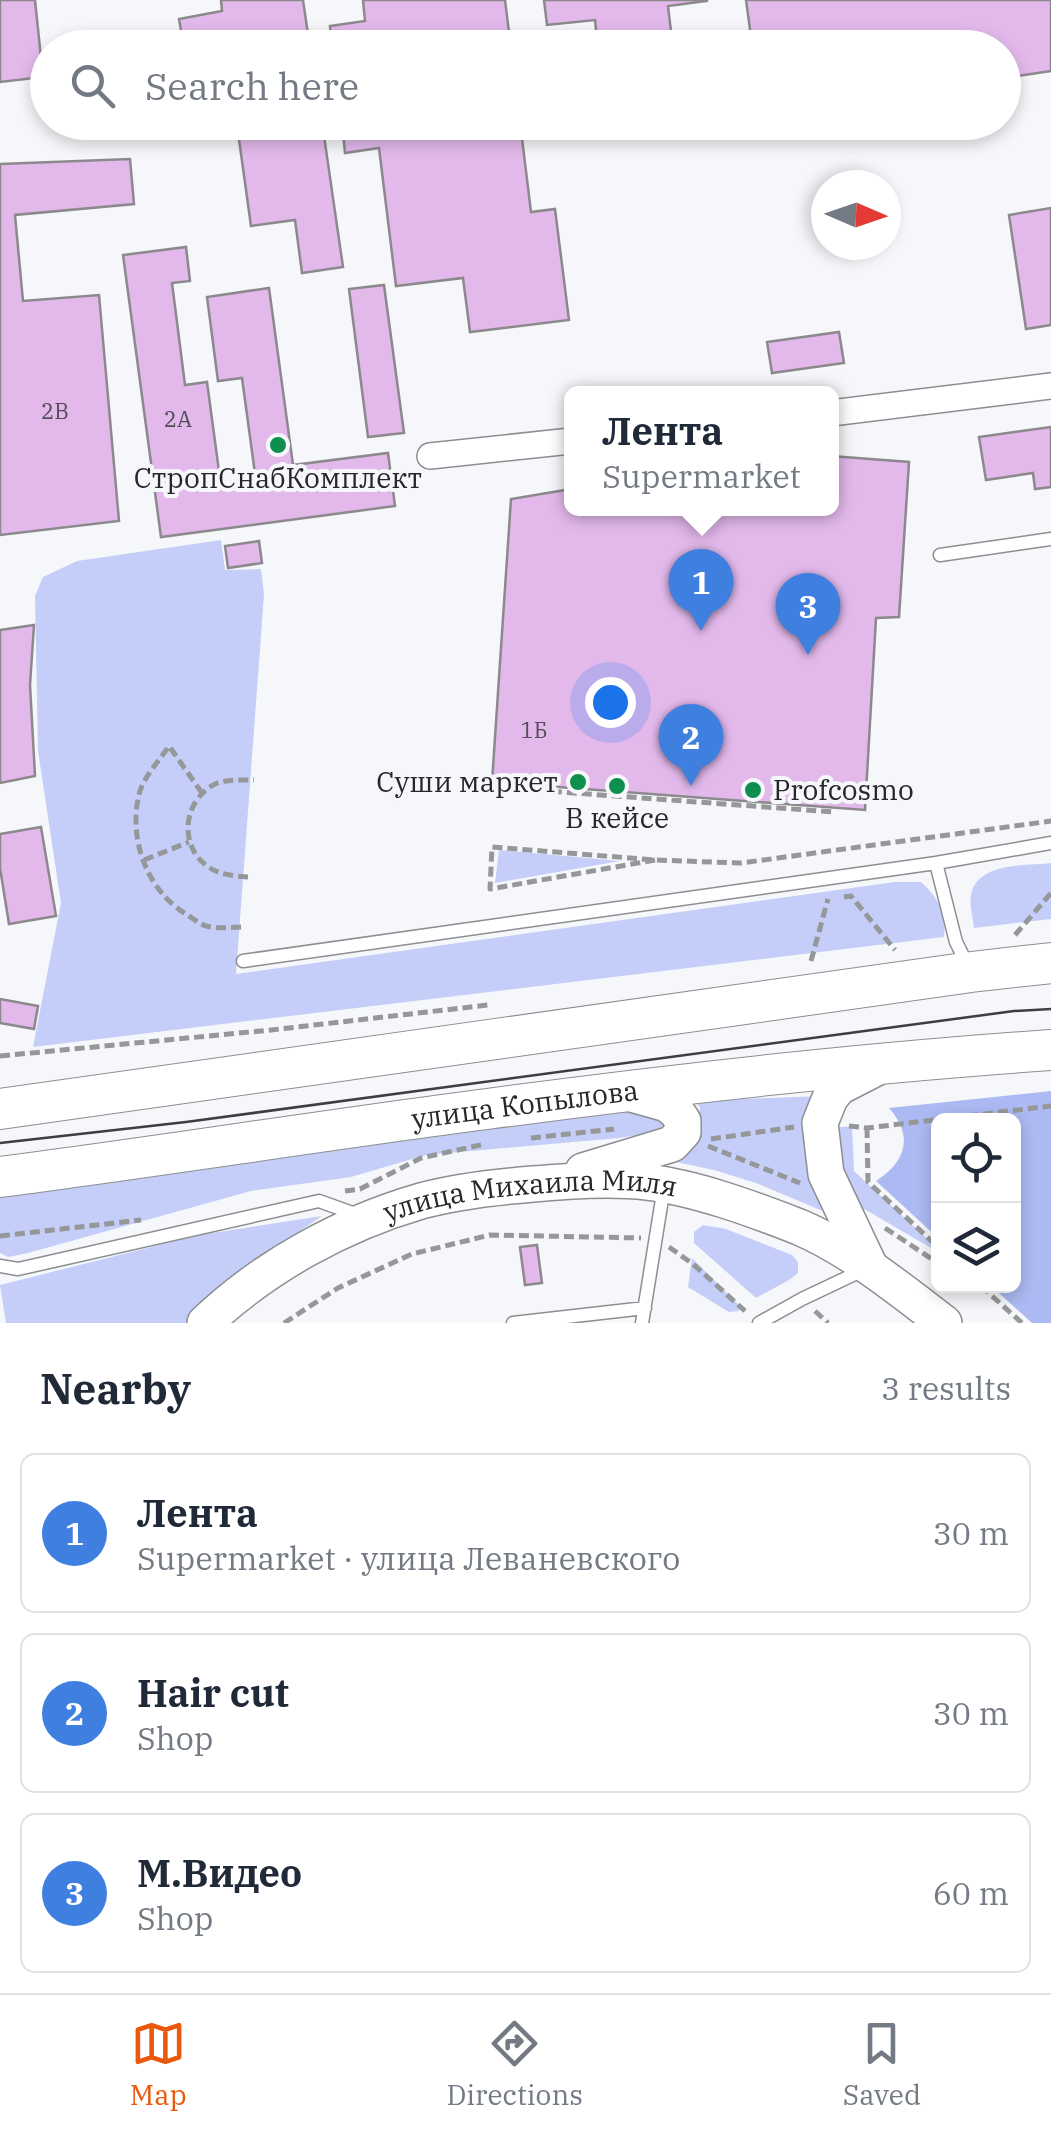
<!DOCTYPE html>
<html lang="en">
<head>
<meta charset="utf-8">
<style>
	body { margin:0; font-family:"IBM Plex Serif",serif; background:#f6f6f7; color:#1f2937 }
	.controls { position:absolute; right:30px; bottom:30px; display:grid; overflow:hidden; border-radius:15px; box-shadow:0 5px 15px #0003 }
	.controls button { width:90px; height:90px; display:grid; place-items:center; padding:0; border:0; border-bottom:2px solid #e0e1e3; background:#fff; color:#1f2937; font:50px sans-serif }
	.compass { position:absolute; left:811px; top:170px; width:90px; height:90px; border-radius:50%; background:#fff; box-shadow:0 5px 15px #0003; rotate:92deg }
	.you { position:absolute; left:610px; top:702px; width:35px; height:35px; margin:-25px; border:8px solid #fff; border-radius:50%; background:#1a73e8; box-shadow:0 0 0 15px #1a73e833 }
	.badge { display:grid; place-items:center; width:65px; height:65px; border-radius:50%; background:#ea580c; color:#fff; font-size:32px; font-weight:700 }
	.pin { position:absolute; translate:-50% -82px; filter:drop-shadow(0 2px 5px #0008) }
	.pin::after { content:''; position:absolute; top:52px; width:35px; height:30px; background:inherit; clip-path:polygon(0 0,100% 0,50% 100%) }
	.popup { position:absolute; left:564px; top:386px; width:275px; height:130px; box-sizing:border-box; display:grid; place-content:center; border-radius:15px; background:#fff; filter:drop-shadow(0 2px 8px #0005); font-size:32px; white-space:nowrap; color:#747a83 }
	.popup b { font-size:38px; color:#1f2937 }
	.popup::after { content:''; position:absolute; left:50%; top:100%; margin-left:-20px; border:20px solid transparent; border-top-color:#fff }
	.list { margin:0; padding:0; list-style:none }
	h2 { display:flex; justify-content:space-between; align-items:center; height:130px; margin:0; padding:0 40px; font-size:42px }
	h2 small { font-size:32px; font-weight:400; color:#747a83 }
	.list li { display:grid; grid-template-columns:65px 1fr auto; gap:30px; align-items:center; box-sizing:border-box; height:160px; margin:0 20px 20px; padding:0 20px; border:2px solid #e0e1e3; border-radius:15px }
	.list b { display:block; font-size:38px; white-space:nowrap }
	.list p { margin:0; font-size:32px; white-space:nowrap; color:#747a83 }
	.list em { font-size:32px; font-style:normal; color:#747a83 }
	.icon { flex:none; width:55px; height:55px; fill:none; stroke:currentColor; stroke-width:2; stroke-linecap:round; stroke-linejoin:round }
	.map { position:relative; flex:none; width:1051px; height:1323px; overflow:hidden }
	.search { position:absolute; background:#fff; box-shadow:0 5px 15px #0003; left:30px; right:30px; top:30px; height:110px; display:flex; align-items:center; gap:25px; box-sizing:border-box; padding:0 35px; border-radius:55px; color:#747a83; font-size:38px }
	.sheet { height:670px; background:#fff }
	nav { display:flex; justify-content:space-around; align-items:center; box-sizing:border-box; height:140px; border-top:2px solid #e0e1e3; background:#fff; font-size:28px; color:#747a83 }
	nav a { display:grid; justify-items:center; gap:5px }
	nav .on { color:#ea580c }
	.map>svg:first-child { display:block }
</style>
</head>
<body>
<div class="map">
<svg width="1051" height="1323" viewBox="0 0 1051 1323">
	<rect width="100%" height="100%" fill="#f6f7fa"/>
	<path fill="#c4cef8" d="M221,540L225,570L261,569L264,594L236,974L895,882H921C938,897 947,914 944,937L33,1047L61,903L38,751L35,596L43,577L77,561Z
		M499,850L620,861L495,883Z
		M1051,863V919L974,928C973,917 969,905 971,895C977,862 1026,866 1051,863Z
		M823,1096L837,1217L756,1183L714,1170L644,1155L699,1124L700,1107L694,1101Z
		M649,1105L668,1128L653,1133L619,1138L426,1155L351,1177L251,1191L28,1253L8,1257L0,1253V1187Z
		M852,1126L854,1171L938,1249V1252L847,1199L831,1128Z
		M322,1216L249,1265L185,1323H6L0,1285L199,1235Z
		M703,1225L726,1229L792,1255L798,1262V1273L789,1280L756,1298L694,1243V1232Z
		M692,1258L740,1306L739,1311L729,1312L688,1287Z"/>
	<path fill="#acb9f2" d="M1051,1091V1323H1032L991,1286H1014V1120H938V1238L876,1181C906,1162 914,1136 889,1108Z"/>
	<path fill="#e3b9ec" stroke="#8b898b" stroke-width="2.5" d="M0,0H35L43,77L0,82Z
		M221,0H303L310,48H184L179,19L222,11Z
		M363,0H505L511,48H332L330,26L365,21Z
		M544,0H707V1L668,6L673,48H598L595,20L547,25Z
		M746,0H1051V71L1004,78V48H800L799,37L752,44Z
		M196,122H322L343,267L302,273L295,220L251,226L237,125L197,130Z
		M342,122H520L531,212L555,209L569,320L470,332L463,278L396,286L379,148L345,153Z
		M606,122H681V123L607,131Z
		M130,159L134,204L15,215L23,301L99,295L119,521L0,535V164Z
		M1051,208V325L1026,329L1009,215Z
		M186,247L190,281L172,283L185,385L207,382L221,486L256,481L242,378L218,381L207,297L269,288L293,465L388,453L395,506L161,537L123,255Z
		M384,285L404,433L368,437L349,289Z
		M839,332L844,363L772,373L767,342Z
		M1051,427V487L1035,489L1033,473L986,480L979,437Z
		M831,456L909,462L899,617L876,618L865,810L492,782L511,499L571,489V508H831Z
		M259,541L262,563L228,568L225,546Z
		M34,625L30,685L35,776L0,783V630Z
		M41,827L56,916L9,924L0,868V834Z
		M0,999L38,1006L34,1029L0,1023Z
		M537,1245L542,1283L525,1285L520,1247Z"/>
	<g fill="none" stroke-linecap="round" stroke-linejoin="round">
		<g stroke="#8d8e91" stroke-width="15">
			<path id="service" d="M940,555L1051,539
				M936,863L956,942L968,966
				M243,961L936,863L1051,843
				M0,1266L18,1269L319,1201L358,1215
				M513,1323L645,1308
				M642,1323L664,1187
				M759,1323L802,1299L863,1270"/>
		</g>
		<g stroke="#8d8e91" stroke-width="28">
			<path id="minor" d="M831,413L1051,386
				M430,456L571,441"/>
		</g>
		<g stroke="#8d8e91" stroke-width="38">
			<g id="secondary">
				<path d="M583,1171L672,1144L683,1132V1121L676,1111L667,1104L624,1092"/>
				<path d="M870,1267L826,1174L820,1123L830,1098L839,1087L878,1067"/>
				<path id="s1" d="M205,1323C265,1266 342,1224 421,1201C457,1191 495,1187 533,1184C570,1181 609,1178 647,1182C696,1188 753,1209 799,1227C849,1248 901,1290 944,1323"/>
			</g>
		</g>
		<g stroke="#8d8e91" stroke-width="42">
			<g id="primary">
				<path d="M0,1109L971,972L1051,963"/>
				<path id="s2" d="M0,1177C163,1156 324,1130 487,1109C674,1084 862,1063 1051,1050"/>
			</g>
		</g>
		<path stroke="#969799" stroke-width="5" stroke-dasharray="10 5" stroke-linecap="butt" d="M492,787L834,812
			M202,793L169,746C159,761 146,774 140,791C127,836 146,890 186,914C192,918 200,924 206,926C218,929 234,927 246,927
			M144,860L189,842
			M655,860L490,889L492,847L655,860L741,863L1051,821
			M248,877C235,876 221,875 210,868C178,848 182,801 215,784C227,779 241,780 254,780
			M844,897L851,896L895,950
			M1015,935L1051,893
			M811,961L828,899
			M0,1056L271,1030L488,1005
			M849,1126L867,1128L1051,1106
			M867,1128L868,1182L938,1247
			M531,1138L614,1129
			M711,1139L794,1127
			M708,1146L800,1183
			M345,1191L360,1189L421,1158L485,1144
			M885,1228L938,1263
			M0,1236L141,1220
			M669,1247L693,1264L745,1311
			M981,1286L1022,1323
			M815,1311L828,1323
			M284,1323L338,1288L412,1254L490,1235L641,1238"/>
		<use href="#service" stroke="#fff" stroke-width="12"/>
		<use href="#minor" stroke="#fff" stroke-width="25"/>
		<use href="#secondary" stroke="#fff" stroke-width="35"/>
		<use href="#primary" stroke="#fff" stroke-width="40"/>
		<path stroke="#3e3e40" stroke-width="2.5" d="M0,1143L186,1122L1014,1011L1051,1009"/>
	</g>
	<g fill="#0e8f4d" stroke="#f6f7fa" stroke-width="4">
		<circle cx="278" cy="445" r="10"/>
		<circle cx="578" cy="782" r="10"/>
		<circle cx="617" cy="786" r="10"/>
		<circle cx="753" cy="790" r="10"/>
	</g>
	<g text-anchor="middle" stroke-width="8" stroke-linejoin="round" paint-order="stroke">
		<g font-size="22" fill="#564c5a">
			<text x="55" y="419">2В</text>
			<text x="178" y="427">2А</text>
			<text x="534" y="738">1Б</text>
		</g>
		<g font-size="28" fill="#272729" stroke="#f6f7fa">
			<text x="278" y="488">СтропСнабКомплект</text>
			<text x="558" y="792" text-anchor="end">Суши маркет</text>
			<text x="773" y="800" text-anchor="start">Profcosmo</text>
			<text x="617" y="828">В кейсе</text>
		</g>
		<g font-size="28" fill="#272729" stroke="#f6f7fa">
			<text dy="10" stroke="none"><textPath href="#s2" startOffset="530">улица Копылова</textPath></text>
			<text dy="10" stroke="none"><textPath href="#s1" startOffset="360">улица Михаила Миля</textPath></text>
		</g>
	</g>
</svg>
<div class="controls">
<button><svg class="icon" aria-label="locate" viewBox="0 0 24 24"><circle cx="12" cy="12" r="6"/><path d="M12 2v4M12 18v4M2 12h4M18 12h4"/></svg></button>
<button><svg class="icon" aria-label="layers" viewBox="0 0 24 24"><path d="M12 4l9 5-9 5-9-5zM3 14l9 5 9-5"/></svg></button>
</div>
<svg class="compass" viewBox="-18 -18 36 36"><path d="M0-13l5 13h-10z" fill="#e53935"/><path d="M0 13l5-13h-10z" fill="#747a83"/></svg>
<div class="you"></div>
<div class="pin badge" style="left:701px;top:631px;background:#3f7fe0">1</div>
<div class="popup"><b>Лента</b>Supermarket</div>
<div class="pin badge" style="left:691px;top:786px;background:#3f7fe0">2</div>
<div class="pin badge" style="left:808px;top:655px;background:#3f7fe0">3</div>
<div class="search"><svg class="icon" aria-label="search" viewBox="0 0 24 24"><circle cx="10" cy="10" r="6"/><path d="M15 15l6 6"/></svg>Search here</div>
</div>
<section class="sheet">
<h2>Nearby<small>3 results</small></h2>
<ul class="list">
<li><span class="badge" style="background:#3f7fe0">1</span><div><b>Лента</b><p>Supermarket · улица Леваневского</p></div><em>30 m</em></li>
<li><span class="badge" style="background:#3f7fe0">2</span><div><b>Hair cut</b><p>Shop</p></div><em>30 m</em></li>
<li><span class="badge" style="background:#3f7fe0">3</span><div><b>М.Видео</b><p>Shop</p></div><em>60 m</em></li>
</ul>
</section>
<nav>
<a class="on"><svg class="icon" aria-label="map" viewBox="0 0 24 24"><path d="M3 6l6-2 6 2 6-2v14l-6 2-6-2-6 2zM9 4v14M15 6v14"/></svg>Map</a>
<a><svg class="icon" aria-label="directions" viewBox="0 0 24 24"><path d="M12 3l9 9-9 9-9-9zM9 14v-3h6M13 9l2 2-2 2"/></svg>Directions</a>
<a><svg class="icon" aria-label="saved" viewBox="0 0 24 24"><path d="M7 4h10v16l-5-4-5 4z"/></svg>Saved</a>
</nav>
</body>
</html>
